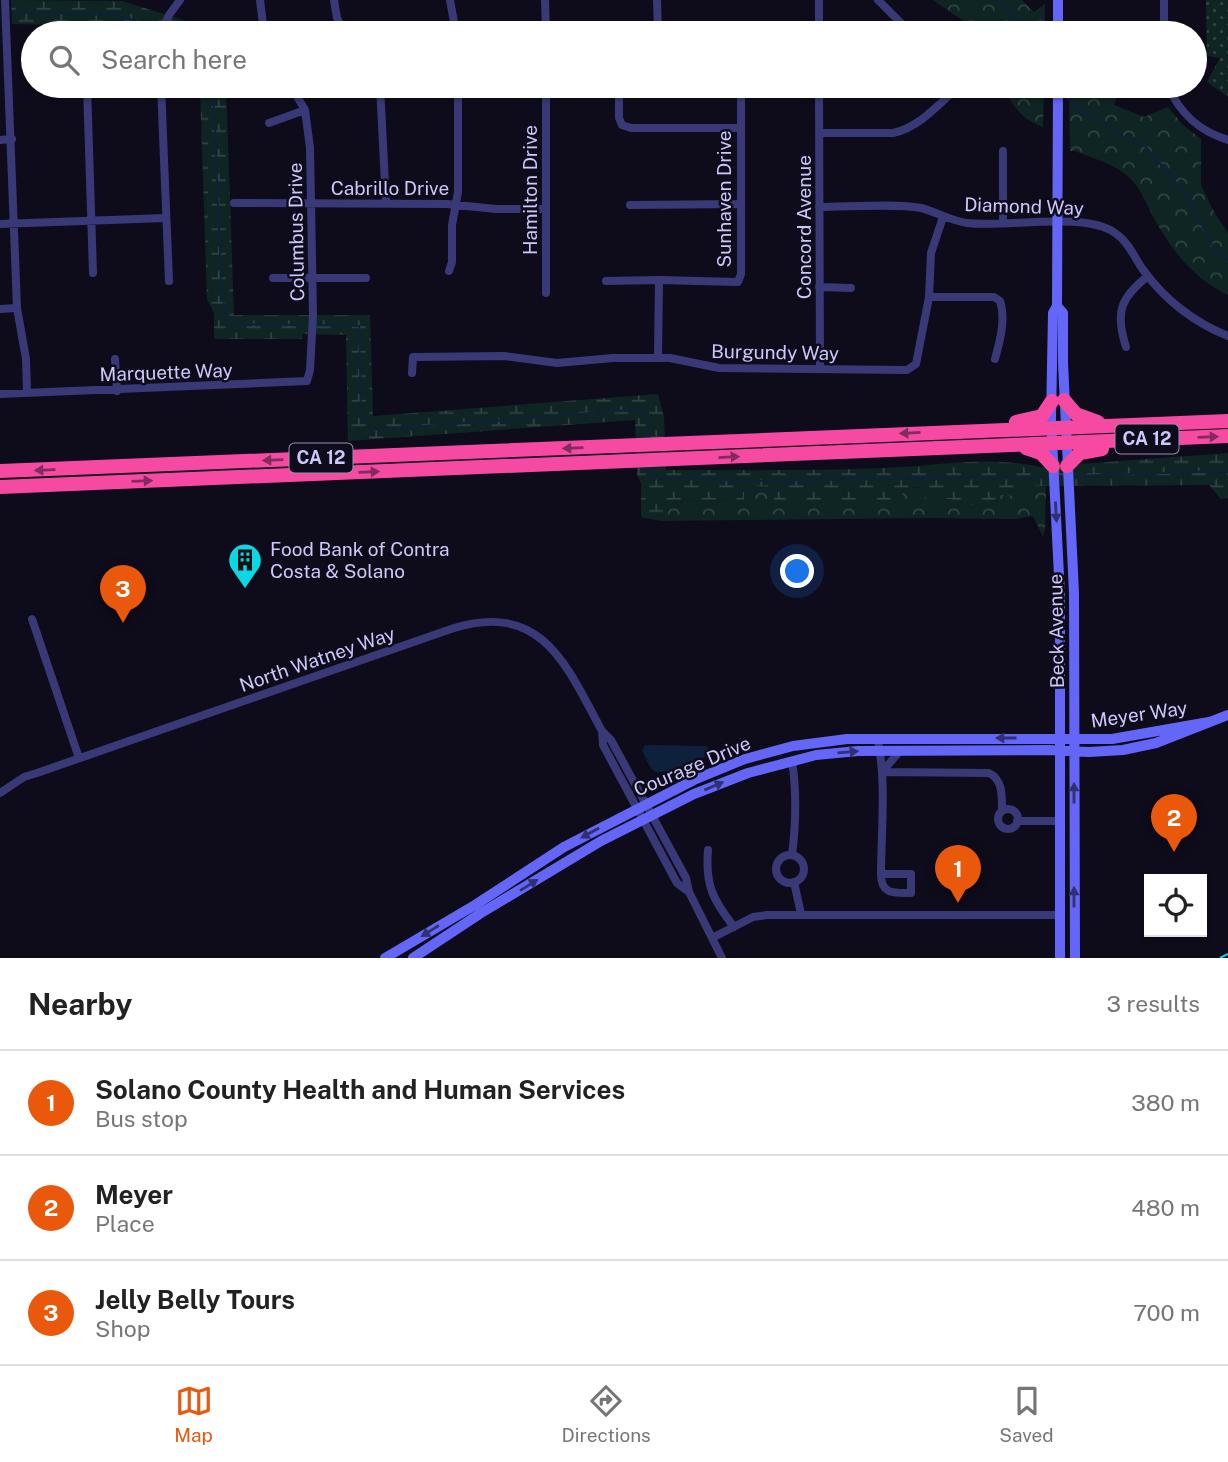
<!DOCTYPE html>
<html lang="en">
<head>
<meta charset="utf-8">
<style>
	body { margin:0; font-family:"Public Sans",sans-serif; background:#f6f6f6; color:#222 }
	.controls { position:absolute; right:21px; bottom:21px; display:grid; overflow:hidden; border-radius:0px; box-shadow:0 2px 5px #0004 }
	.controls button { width:63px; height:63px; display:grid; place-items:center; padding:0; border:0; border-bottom:2px solid #e0e0e0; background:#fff; color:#222; font:35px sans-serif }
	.you { position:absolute; left:798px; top:572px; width:24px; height:24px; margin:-18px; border:5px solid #fff; border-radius:50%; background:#1a73e8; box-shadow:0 0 0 10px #1a73e833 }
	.badge { display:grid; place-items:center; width:46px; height:46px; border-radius:50%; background:#ea580c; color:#fff; font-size:23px; font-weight:700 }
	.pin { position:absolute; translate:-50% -58px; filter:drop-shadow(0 2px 4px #0008) }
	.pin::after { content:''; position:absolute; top:37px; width:24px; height:21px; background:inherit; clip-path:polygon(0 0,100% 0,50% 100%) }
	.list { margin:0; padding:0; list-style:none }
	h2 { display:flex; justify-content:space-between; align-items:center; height:91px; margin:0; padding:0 28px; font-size:30px }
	h2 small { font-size:23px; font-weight:400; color:#767676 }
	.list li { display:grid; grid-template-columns:46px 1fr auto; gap:21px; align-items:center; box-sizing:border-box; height:105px; padding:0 28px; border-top:2px solid #e0e0e0 }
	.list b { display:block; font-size:26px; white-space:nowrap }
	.list p { margin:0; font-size:23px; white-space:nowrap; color:#767676 }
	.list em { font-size:23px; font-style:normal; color:#767676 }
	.icon { flex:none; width:38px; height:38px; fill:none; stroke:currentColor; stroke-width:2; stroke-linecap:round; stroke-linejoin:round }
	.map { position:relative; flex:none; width:1228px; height:958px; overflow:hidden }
	.search { position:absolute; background:#fff; box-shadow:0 2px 5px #0004; left:21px; right:21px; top:21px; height:77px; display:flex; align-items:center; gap:18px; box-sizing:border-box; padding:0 24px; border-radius:38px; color:#767676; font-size:26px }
	.sheet { height:406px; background:#fff }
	nav { display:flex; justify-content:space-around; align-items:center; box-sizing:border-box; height:98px; border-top:2px solid #e0e0e0; background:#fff; font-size:19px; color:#767676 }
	nav a { display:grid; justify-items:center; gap:4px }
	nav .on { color:#ea580c }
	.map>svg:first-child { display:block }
</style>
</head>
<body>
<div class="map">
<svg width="1228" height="958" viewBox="0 0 1228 958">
	<defs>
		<pattern id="forest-crowns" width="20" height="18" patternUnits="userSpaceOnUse" patternTransform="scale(1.75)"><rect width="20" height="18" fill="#0f2523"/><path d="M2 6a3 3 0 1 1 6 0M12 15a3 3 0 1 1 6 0" fill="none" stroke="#314344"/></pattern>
		<pattern id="wetland-marsh" width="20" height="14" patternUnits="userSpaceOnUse" patternTransform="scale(1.75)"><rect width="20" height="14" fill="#0f2523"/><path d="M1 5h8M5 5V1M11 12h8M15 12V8" fill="none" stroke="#314344"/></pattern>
		<pattern id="park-dots" width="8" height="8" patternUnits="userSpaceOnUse" patternTransform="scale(1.75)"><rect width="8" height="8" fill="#0f2523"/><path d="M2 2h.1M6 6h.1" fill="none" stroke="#314344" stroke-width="1.8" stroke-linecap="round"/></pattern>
	</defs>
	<rect width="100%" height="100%" fill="#0e0c1b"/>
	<path fill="url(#forest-crowns)" d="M933,0H1022L1034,12L1045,4V33H978L965,22Z
		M1003,86H1044L1043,127C1023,120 1011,105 1003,86Z
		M1113,86H1121L1114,105L1144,117L1168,107L1183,125L1201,139V185L1213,210L1228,233V295C1193,278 1172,251 1154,218C1146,203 1141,189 1129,177C1115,164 1092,158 1075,151H1070L1069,90L1079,87L1090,95L1098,97Z
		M744,485L774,487V500L910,487L1021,496L1027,486H1046L1045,529L1043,537L1033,516L1015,519L929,518L661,521L663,500L743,501Z"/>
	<path fill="url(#wetland-marsh)" d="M11,0L122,1L225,33H143L116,26L12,24Z
		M200,86H226L234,315H370L373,416L658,394L664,417L666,470C739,470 812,471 885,468C935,466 990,455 1040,467L1228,453V498L1221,499L1209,485L1027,486L1021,496L999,495L991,504L955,505L952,499H925L919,487H910L896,500H774L773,487L744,485V501L664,500L661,521L641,517V483L637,475L635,420L348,441L346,335L303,334L302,339H214V313L207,299Z"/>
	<path fill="url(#park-dots)" d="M1206,0H1228V97L1207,82L1220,58L1207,56Z"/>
	<path fill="#0d213d" d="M645,745L704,746L708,747L710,754C700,759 661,779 653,770C648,765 645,756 642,750Z"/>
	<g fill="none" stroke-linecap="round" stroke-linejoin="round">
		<path stroke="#0d213d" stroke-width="2" d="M998,0L1020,19L1023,33
			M17,12L115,15L158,27
			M167,29L184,33
			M213,86L222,296L230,324L308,325
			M1062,93L1082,112L1097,119L1124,137L1146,147L1188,197L1216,253L1228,260
			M317,325L359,326L361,412L365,422L373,430L644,409L650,440
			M652,466L653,478L751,481L1049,477
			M1072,476L1228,471"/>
		<path stroke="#393978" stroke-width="8" d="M5,0L17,308L26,359L27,393
			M260,0L264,33
			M334,0L337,18L344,33
			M450,0L456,33
			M545,0L546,33
			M657,0L658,33
			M878,0L903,25L895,33
			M161,33L169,15L180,0
			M819,33V0
			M1164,33V0
			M87,86L93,273
			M161,86L169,281
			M380,86L386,203
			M819,86L820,369
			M1168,86C1180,114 1199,131 1228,140
			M619,87V118L622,125L631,128H740
			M269,123L305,110
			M819,133H893C920,127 939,104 959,86
			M0,140L12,139
			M1003,151V223
			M234,203L447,204L496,209H546
			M630,205L741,204
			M819,207C848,207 895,203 921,208C937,212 951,221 967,223C1006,228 1084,211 1115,233C1129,242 1135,259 1144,271C1165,300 1195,323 1228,336
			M0,224L165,218
			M449,271L452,262V225L458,192V86
			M273,278H366
			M606,281L659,280
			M819,287L851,288
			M546,293V86
			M929,297H994L1000,301C1006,319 1000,341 995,359
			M0,309L17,308
			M1126,347C1115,313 1120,298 1148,276
			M658,357L659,280L738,282L741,274V86
			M115,359L117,391
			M412,373L413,357L504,356L557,363L613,358H670L719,368L907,370L916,364L929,297L931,253L943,217
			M0,394L307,381L310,370L313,315L310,148L305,110L291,86
			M32,619L79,758
			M602,731L603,745L677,883L689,892
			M877,738C887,777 881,833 881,874C881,895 894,893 911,893V874H881
			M882,772L989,773C1003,780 1002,796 1002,810
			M882,772L899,752
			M0,793L24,777L37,773L454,628C543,601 567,667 602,731L611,740L686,878L689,892L722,958
			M998 819a10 10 0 1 1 20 0a10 10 0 1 1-20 0Z
			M1017,821H1060
			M708,850C705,885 713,900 734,927
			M792,855C796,823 797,793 792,761
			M776 869a14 14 0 1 1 28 0a14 14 0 1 1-28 0Z
			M794,882L801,914
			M712,938L753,917L767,915H1060"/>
		<path stroke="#6466f7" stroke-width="10" d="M1058,0V33
			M1058,86L1057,306L1053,313L1051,419L1060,595V958
			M1057,306L1063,313V363L1074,593L1075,958
			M385,958L475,905L564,847L694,780L745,759L793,746L847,739H1112L1209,722
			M413,958L481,913L601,841L694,794L748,773L816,755L858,751L1048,750L1089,752L1123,750L1156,743L1228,715"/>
		<path stroke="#f64aa2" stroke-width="14" d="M1064,400L1076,414L1098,422
			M1016,422L1042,416L1052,401
			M1026,448L1041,453L1053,466
			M1067,466L1080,453L1102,449
			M0,471L1228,421
			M0,487L1228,436"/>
		<path stroke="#0bd7e5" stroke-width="2" stroke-dasharray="10 9" stroke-linecap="butt" d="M1220,958L1228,954"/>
	</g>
	<defs><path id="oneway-solid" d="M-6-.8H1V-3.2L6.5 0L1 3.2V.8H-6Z" transform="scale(1.75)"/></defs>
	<g fill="#822b5e">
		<use href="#oneway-solid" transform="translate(910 433) rotate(177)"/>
		<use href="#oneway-solid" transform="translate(1208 437) rotate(-2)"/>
		<use href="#oneway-solid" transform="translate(573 448) rotate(178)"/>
		<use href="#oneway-solid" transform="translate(729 457) rotate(-3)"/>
		<use href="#oneway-solid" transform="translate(273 460) rotate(178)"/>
		<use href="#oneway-solid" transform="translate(45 470) rotate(178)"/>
		<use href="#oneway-solid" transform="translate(369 472) rotate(-2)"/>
		<use href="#oneway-solid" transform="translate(142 481) rotate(-2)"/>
	</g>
	<g fill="#303073">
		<use href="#oneway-solid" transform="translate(1056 512) rotate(87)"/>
		<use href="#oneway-solid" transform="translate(1006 738) rotate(180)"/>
		<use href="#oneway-solid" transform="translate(848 752) rotate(-5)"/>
		<use href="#oneway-solid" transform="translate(714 786) rotate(-23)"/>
		<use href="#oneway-solid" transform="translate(1074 793) rotate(-90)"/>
		<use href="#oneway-solid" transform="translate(590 833) rotate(151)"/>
		<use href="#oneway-solid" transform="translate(529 885) rotate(-32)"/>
		<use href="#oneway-solid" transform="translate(1074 897) rotate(-90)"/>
		<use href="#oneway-solid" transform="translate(430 931) rotate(148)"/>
	</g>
	<defs>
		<g id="building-pin" transform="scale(1.75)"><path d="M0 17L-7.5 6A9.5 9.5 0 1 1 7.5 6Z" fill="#0bd7e5" stroke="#0e0c1b"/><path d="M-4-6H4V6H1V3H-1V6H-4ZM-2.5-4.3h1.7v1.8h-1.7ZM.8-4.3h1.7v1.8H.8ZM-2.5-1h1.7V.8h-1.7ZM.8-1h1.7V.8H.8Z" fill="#111"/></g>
	</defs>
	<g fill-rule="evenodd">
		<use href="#building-pin" x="245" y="560"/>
	</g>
	<g text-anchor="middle" stroke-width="5" stroke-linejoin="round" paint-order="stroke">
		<g fill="#0e0c1b" stroke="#9490b8" stroke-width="2">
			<rect x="1115.5" y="424.5" width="63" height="29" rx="5"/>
			<rect x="289.5" y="443.5" width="63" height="29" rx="5"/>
		</g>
		<g font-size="18" font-weight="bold" fill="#cdc8fc">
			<text x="1147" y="445">CA 12</text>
			<text x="321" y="464">CA 12</text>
		</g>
		<g font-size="19" fill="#cdc8fc" stroke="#0e0c1b">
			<text x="390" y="195">Cabrillo Drive</text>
			<text transform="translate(530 190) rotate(-90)" y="7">Hamilton Drive</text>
			<text transform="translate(724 199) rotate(-90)" y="7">Sunhaven Drive</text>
			<text transform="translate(1024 206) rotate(2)" y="7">Diamond Way</text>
			<text transform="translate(804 227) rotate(-90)" y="7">Concord Avenue</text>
			<text transform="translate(296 232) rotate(-91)" y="7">Columbus Drive</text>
			<text transform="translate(775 352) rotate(1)" y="7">Burgundy Way</text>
			<text transform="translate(166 372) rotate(-2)" y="7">Marquette Way</text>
			<text transform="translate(1056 631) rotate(-91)" y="7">Beck Avenue</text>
			<text transform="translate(317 659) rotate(-19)" y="7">North Watney Way</text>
			<text transform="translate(1139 714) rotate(-8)" y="7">Meyer Way</text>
			<text transform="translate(692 766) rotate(-23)" y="7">Courage Drive</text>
		</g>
		<g font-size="19" fill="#cdc8fc" stroke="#0e0c1b" text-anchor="start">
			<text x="270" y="556">Food Bank of Contra<tspan x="270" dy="22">Costa &amp; Solano</tspan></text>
		</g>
	</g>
</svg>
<div class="controls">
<button><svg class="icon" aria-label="locate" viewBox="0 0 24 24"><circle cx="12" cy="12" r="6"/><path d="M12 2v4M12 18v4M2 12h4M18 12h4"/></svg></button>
</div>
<div class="you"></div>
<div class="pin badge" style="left:958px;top:903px">1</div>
<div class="pin badge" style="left:1174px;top:852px">2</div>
<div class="pin badge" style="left:123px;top:623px">3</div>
<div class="search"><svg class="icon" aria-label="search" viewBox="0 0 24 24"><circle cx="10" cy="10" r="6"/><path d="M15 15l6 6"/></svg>Search here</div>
</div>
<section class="sheet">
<h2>Nearby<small>3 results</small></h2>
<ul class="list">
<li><span class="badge">1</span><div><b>Solano County Health and Human Services</b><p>Bus stop</p></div><em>380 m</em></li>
<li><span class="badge">2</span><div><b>Meyer</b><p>Place</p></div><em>480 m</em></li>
<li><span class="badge">3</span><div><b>Jelly Belly Tours</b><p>Shop</p></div><em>700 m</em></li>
</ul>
</section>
<nav>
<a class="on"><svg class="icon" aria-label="map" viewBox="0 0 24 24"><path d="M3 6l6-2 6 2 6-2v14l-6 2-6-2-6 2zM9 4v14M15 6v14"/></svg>Map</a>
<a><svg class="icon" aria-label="directions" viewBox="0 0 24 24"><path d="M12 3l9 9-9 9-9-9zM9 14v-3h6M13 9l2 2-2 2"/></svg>Directions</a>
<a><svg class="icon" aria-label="saved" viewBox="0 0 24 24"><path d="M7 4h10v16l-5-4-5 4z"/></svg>Saved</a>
</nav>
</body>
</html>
